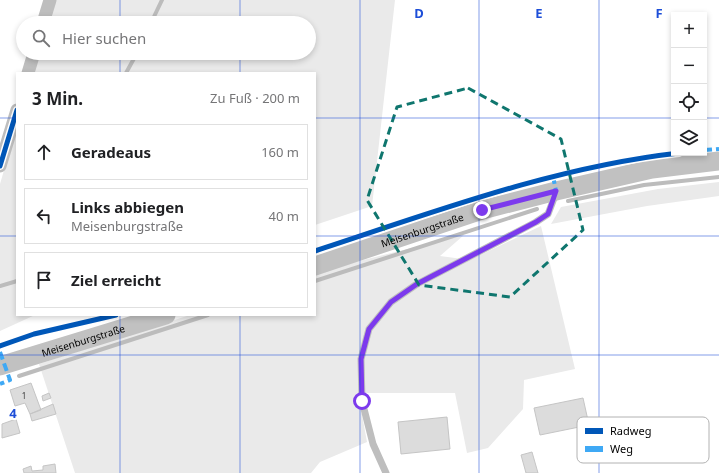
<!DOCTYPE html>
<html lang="de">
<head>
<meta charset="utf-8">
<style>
	body { margin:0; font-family:"Noto Sans",sans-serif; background:#f6f6f6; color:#202124 }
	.controls { position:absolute; right:12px; top:12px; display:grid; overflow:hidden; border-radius:0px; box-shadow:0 2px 6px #0003 }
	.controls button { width:36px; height:36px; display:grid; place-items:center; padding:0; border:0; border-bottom:1px solid #e0e0e0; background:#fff; color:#202124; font:20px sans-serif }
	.stop { position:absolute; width:12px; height:12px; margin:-9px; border:3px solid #7c3aed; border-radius:50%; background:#fff }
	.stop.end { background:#7c3aed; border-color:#fff; box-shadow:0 1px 4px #0008 }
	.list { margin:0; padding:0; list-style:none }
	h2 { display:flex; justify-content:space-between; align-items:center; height:52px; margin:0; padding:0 16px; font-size:17px }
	h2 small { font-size:13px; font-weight:400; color:#757577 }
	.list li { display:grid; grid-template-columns:26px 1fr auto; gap:12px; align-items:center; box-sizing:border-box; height:56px; margin:0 8px 8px; padding:0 8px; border:1px solid #e0e0e0; border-radius:0px }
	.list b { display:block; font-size:15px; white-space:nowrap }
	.list p { margin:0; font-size:13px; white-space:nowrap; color:#757577 }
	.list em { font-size:13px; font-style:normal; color:#757577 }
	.icon { flex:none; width:22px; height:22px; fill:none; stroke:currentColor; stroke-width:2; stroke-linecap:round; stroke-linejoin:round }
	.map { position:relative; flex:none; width:719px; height:473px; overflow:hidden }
	.search { position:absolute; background:#fff; box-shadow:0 2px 6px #0003; left:16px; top:16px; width:300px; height:44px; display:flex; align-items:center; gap:10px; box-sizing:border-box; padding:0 14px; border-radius:22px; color:#757577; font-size:15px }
	.panel { position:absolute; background:#fff; box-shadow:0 2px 6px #0003; left:16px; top:72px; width:300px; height:244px; border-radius:0px }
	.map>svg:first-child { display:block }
</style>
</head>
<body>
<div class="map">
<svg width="719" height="473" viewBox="0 0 719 473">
	<rect width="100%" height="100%" fill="#fff"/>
	<path fill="#eaeaea" d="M54,0H395L372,206L315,225V73H33L39,53H309V23H47Z
		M17,126V315H35L0,331V184Z
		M719,182V196L647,206L551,224L561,207L658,189Z
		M541,226L575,369L524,380L523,409L488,448L467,453L455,393H358L367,442L320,462L311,473H75L39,364L190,315H315V274L343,265L464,235L440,256L470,260Z"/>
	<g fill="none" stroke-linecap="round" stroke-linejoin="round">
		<path stroke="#bcbcbc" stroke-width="4" d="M151,23L162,0
			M126,73L137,53
			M568,201L644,185L719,177
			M315,281L537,209
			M0,286L17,281
			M19,376L208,315"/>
	</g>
	<path fill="#dcdcdc" stroke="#c5c5c5" d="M31,383L41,410L30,414L25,403L15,406L10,390Z
		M49,393L51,398L43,401L42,396Z
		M583,398L589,425L540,435L534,408Z
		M53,404L56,414L32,421L30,414Z
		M447,417L450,449L401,454L398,422Z
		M16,419L20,433L2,438V424Z
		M532,452L538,473H526L521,455Z
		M55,464L56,473H24L23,469L31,466L32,471L43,470V466Z"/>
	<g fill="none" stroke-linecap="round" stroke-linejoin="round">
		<path stroke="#bebebe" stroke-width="7" d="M386,473L373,444L362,401L361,359L369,329L391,302L417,284L536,222L548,214L556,193"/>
		<path stroke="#bebebe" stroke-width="13" d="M43,23L50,0
			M28,73L34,53
			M0,166L17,110"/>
		<g stroke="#c1c1c1" stroke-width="19">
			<path id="s1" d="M315,266L482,210L556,191L652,169L719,161"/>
			<path id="s2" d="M0,366L166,315"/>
		</g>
		<path stroke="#3fa9f5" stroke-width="4" stroke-dasharray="8 4" stroke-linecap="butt" d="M704,150L719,149
			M553,176L556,191
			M0,352L10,380L0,384"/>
		<g stroke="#fff" stroke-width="8">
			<path id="cycleway" d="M0,166L17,110
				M315,251C434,212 554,167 679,153
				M0,346L34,334L116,315"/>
		</g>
		<use href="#cycleway" stroke="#0057b8" stroke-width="5"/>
	</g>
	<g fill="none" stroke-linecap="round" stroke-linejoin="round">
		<path stroke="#7c3aed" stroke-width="5" d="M362,401L361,359L369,329L391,302L417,284L536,222L548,214L556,191L482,210"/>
	</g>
	<path fill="none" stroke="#0f766e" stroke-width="3" stroke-dasharray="8 5" stroke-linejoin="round" d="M468,88L561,139L583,230L510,297L419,285L367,200L397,107Z"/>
	<path fill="none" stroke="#1d4ed8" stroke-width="1" stroke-opacity="0.55" d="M120,0V23M240,0V23M360,0V473M479,0V473M599,0V473M120,53V73M240,53V73M0,118H17M315,118H674M704,118H719M0,236H17M315,236H719M120,315V473M240,315V473M0,355H719"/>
	<g text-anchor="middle" stroke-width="4" stroke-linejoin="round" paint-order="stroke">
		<g font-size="8" fill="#373737">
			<text x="24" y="399">1</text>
		</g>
		<g font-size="10" fill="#000" stroke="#fff">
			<text dy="4" stroke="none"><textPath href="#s1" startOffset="113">Meisenburgstraße</textPath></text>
			<text dy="4" stroke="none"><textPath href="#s2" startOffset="87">Meisenburgstraße</textPath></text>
		</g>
	</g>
	<rect x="577" y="417" width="132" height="46" rx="6" fill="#fff" stroke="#b2b2b2" stroke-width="1"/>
	<rect x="585" y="428" width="18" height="6" fill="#0057b8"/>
	<rect x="585" y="446" width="18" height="6" fill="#3fa9f5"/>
	<g font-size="11" fill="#000">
		<text x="610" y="435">Radweg</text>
		<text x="610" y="453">Weg</text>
	</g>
	<g font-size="13" text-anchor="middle" font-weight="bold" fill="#1d4ed8" stroke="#fff" stroke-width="4" stroke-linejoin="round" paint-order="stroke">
		<text x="419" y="18">D</text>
		<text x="539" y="18">E</text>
		<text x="659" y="18">F</text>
		<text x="13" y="418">4</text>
	</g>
</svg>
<div class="controls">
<button>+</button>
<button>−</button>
<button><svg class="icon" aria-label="locate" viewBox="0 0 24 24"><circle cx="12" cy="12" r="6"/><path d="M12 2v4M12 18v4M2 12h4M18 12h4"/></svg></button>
<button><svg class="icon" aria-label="layers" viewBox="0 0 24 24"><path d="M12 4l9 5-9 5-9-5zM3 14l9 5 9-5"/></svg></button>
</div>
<div class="stop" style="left:362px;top:401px"></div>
<div class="stop end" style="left:482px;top:210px"></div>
<div class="search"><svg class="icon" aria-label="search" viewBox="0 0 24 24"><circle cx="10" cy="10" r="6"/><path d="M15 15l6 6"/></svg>Hier suchen</div>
<section class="panel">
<h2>3 Min.<small>Zu Fuß · 200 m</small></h2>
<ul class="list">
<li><svg class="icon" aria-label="ahead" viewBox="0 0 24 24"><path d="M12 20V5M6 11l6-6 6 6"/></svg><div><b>Geradeaus</b></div><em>160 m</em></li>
<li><svg class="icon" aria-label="left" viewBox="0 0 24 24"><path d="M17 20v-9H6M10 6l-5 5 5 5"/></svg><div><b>Links abbiegen</b><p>Meisenburgstraße</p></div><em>40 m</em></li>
<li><svg class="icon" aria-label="arrive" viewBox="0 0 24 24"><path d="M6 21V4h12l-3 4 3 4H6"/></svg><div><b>Ziel erreicht</b></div></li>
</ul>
</section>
</div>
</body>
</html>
